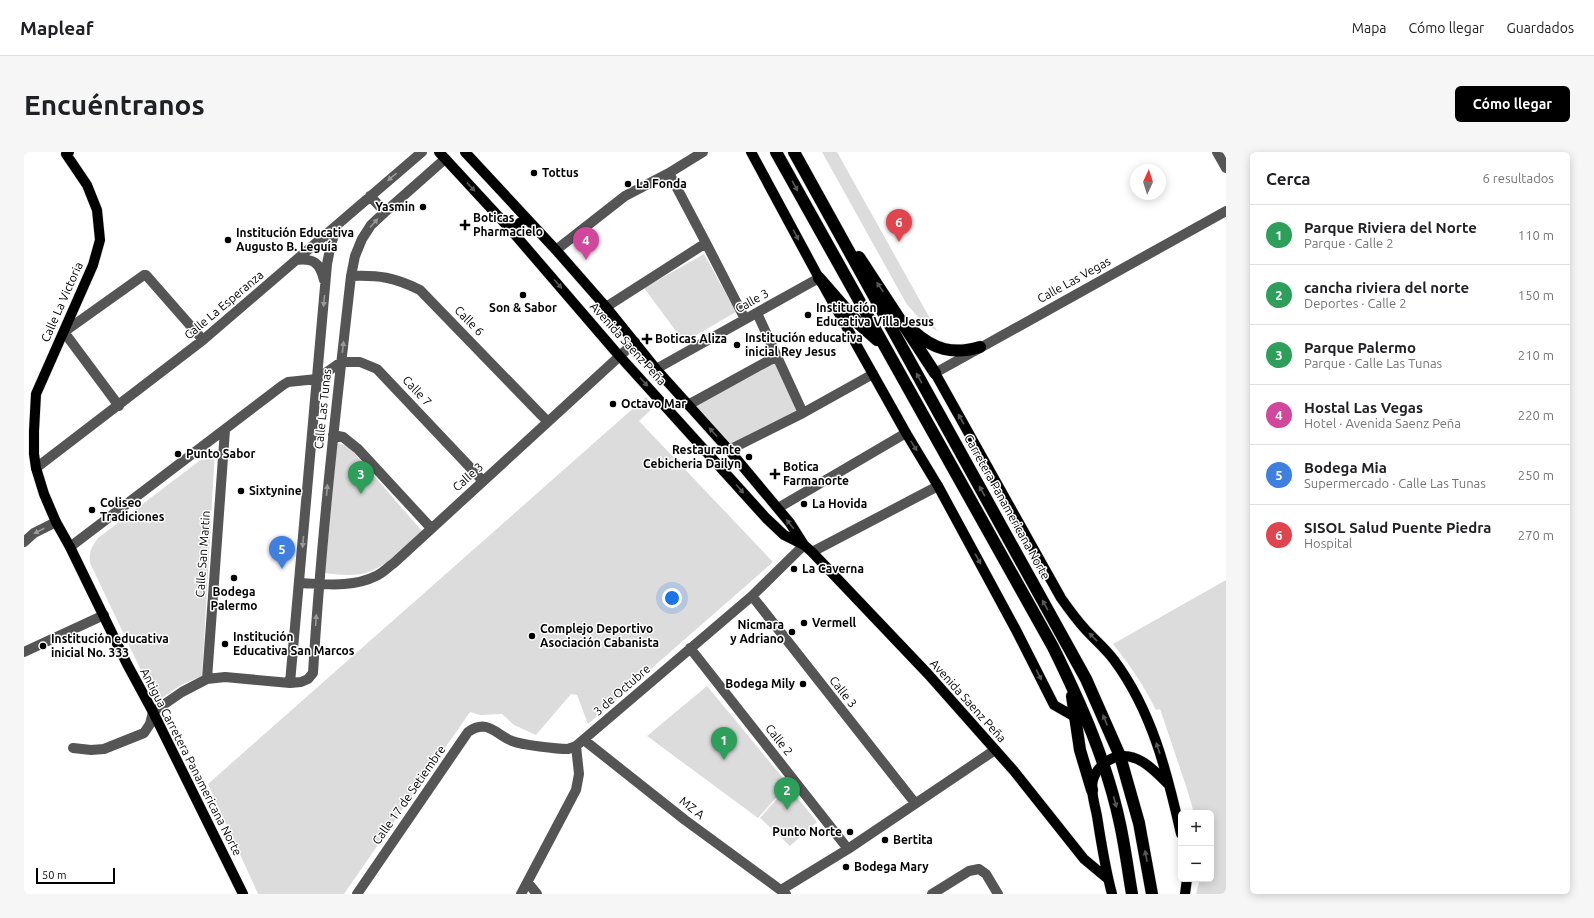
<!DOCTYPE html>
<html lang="es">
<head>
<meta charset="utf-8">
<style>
	body { margin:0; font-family:Ubuntu,sans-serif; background:#f6f6f6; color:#202124 }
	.controls { position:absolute; right:12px; bottom:12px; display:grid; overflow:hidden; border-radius:6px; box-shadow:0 2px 10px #0003 }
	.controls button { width:36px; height:36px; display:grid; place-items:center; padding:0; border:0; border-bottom:1px solid #e0e0e0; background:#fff; color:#202124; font:20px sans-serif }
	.compass { position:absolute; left:1106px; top:12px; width:36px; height:36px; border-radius:50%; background:#fff; box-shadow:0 2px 10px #0003; rotate:4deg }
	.scale { position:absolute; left:12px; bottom:10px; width:79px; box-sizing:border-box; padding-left:4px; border:2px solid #000; border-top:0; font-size:11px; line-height:14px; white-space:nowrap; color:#000; -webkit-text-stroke:3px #fff; paint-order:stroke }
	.you { position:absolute; left:648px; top:446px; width:14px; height:14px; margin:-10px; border:3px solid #fff; border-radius:50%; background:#1a73e8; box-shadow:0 0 0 6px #1a73e833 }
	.badge { display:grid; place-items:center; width:26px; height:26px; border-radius:50%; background:#000; color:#fff; font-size:13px; font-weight:700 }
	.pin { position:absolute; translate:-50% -33px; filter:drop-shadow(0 1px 2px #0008) }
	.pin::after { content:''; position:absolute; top:21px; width:14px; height:12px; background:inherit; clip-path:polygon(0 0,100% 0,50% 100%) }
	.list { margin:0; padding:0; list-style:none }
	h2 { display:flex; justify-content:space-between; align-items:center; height:52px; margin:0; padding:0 16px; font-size:17px }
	h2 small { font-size:13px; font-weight:400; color:#757577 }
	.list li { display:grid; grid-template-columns:26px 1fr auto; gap:12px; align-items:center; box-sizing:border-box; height:60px; padding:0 16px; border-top:1px solid #e0e0e0 }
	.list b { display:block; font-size:15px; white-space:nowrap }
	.list p { margin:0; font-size:13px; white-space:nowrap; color:#757577 }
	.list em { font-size:13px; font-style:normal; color:#757577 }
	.map { position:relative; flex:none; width:1202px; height:742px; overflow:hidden; border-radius:6px }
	header { display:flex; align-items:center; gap:24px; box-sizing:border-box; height:56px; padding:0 20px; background:#fff; border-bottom:1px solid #e0e0e0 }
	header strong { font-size:19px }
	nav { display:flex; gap:22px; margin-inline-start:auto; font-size:14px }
	.intro { display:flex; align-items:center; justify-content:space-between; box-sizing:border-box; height:96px; padding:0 24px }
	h1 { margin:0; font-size:28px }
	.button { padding:10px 18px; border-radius:6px; background:#000; color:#fff; font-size:14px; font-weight:700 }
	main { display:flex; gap:24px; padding:0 24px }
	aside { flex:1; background:#fff; border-radius:6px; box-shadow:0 2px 10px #0003 }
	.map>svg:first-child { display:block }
</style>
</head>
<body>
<header>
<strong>Mapleaf</strong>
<nav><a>Mapa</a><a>Cómo llegar</a><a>Guardados</a></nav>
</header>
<div class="intro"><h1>Encuéntranos</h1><a class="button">Cómo llegar</a></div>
<main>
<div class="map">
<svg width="1202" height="742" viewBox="0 0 1202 742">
	<rect width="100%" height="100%" fill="#fff"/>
	<path fill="#dcdcdc" d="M798,0H813L913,179L898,170L882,151Z
		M680,102L712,160L660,190L620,136Z
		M755,201L782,256L700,302L660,255Z
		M622,245L631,254L615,269L749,410L564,572L553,543L547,542L512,583L490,573L478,562L456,563L446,560L320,742H234L184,632Z
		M313,291L324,294L398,379C383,392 365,412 347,419C333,425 316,423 301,421Z
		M191,297L178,524L157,533L132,550L66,411C65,400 67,395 74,386Z
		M1202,428V742H1172L1176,727H1187V661H1170L1163,637L1136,557L1132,558C1120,534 1106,513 1089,492Z
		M683,534L764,632L734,666L623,584Z
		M764,634L793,670L766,694L736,666Z"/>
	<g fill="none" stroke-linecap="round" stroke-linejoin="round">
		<g stroke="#dbdbdb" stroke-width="11">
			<path id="major" d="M45,0L42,2L63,33L73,58L76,88L69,113L12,242L10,279V302L12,316L20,342L32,370L46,395L103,512L129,560L219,742
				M415,0L487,78L591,199L742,366L760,383L780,393L788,400L904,522L990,619L1060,707L1084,727
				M441,0L532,98L582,155L632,217L705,298L766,371L780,393
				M727,0L795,126L882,281L914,334L992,478L1030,553L1051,565
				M487,78L502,66
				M911,221L1037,446C1044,456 1052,467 1061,477C1070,487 1081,496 1090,508C1128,559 1143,620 1157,682
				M1088,742C1081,716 1077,690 1073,664C1071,653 1066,639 1069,628C1072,617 1082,608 1092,605C1113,599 1131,619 1144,632
				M1161,742L1163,727"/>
		</g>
		<g stroke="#dbdbdb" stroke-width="13">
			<path id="highway" d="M752,0L1029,495C1057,552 1083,610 1096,672C1101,695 1104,719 1108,742
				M770,0L1062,527L1096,604L1115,671L1128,742
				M835,105L911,221
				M795,126L835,172L853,188
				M888,178C910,198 929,203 956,195
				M1048,544L1056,598L1068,638"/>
		</g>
		<path stroke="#555" stroke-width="10" d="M1193,0L1202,16
			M645,21L682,91L721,167
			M346,44L361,60
			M532,98L601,44L645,21L679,0
			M272,108C290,106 296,111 300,128
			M327,124C355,123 370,125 396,138L524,270
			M582,155L682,91
			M733,161L779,261
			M632,217L795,126
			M911,221L1202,59
			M664,253L753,204
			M95,254L40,180L120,123H122L179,188
			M309,283L319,285L334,297L407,376
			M705,298L779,261L849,222
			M12,316L179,188L398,0
			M754,356L882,281
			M0,390L10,381L32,370
			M46,395L259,233L264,230L293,227L317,210H336L353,217L459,329
			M788,400L914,334
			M275,431C301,432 328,436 352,424C359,421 364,415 370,411L611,190
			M728,444L891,651
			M666,496L824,697
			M0,500L80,463
			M183,527L201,278
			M266,531L303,112L307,92L314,72
			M560,588L661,668L762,742
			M49,596L67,598L80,597L120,581L126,572L129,560L158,540L183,527L201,525L266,531L277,530L284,527L289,521C297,388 312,256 327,124L331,104L338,87L347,73L361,60L421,7
			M504,731L513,742
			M757,738L824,697L971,598
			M333,742L444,580C464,566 472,583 488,589C498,593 533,597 544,597C547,596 549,595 552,594L728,444L780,393
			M497,742L552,638L555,622L552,594
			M908,742L945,719L955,717L962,722L974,742"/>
		<use href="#major" stroke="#000" stroke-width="10"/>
		<use href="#highway" stroke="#000" stroke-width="12"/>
	</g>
	<defs><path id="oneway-solid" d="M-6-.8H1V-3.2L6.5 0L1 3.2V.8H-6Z"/></defs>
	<g fill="#999">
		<use href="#oneway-solid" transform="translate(368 25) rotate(140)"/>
		<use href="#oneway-solid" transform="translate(350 71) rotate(-48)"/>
		<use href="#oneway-solid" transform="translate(300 149) rotate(95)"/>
		<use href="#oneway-solid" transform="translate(319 195) rotate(-83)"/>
		<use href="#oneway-solid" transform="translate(303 338) rotate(-85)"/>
		<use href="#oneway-solid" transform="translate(15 379) rotate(152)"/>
		<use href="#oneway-solid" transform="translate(279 390) rotate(95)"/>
		<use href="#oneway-solid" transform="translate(292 468) rotate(-87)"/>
	</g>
	<g fill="#595959">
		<use href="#oneway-solid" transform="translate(771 34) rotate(61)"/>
		<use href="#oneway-solid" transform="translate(447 35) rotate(47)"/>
		<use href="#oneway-solid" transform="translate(772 83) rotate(62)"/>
		<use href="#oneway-solid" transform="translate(534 132) rotate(49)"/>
		<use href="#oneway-solid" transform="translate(856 135) rotate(-124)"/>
		<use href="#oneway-solid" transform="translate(895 226) rotate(-119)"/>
		<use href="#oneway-solid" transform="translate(620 230) rotate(48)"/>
		<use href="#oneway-solid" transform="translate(937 267) rotate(-119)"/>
		<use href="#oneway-solid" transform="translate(689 280) rotate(-132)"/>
		<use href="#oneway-solid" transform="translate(890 294) rotate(59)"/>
		<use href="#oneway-solid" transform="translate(716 337) rotate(48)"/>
		<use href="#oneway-solid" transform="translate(958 339) rotate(-119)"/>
		<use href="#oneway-solid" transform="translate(766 372) rotate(-128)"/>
		<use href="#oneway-solid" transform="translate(954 407) rotate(61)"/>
		<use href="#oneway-solid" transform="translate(1021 453) rotate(-119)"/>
		<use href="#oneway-solid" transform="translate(1069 485) rotate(-135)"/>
		<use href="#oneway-solid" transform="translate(1015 523) rotate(63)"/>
		<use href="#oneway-solid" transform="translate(1081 568) rotate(-112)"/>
		<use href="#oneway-solid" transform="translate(1134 596) rotate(-109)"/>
		<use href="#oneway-solid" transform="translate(1091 650) rotate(75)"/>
		<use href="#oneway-solid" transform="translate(1122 704) rotate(-101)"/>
	</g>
	<g fill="#000" stroke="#fff" stroke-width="1.5">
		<circle cx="510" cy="21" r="4"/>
		<circle cx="604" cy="32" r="4"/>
		<circle cx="399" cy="55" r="4"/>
		<path d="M439 67h4v4h4v4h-4v4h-4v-4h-4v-4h4z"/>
		<circle cx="204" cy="88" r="4"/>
		<circle cx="499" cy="143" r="4"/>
		<circle cx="784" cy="163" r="4"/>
		<path d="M621 181h4v4h4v4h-4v4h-4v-4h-4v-4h4z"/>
		<circle cx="713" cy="193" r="4"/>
		<circle cx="589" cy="252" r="4"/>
		<circle cx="154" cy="302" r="4"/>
		<circle cx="725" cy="305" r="4"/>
		<path d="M749 316h4v4h4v4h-4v4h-4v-4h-4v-4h4z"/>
		<circle cx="217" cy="339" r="4"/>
		<circle cx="780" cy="352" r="4"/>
		<circle cx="68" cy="358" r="4"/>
		<circle cx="770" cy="417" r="4"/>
		<circle cx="210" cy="426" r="4"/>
		<circle cx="780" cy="471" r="4"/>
		<circle cx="768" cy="480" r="4"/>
		<circle cx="508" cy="484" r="4"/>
		<circle cx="201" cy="492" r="4"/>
		<circle cx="19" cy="494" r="4"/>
		<circle cx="779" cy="532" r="4"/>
		<circle cx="826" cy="680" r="4"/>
		<circle cx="861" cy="688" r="4"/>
		<circle cx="822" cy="715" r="4"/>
	</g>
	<g text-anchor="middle" stroke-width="3" stroke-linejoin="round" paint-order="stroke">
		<g font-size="12" font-weight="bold" fill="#000" stroke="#fff" text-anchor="start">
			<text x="518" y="25">Tottus</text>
			<text x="612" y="36">La Fonda</text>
			<text x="391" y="59" text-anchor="end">Yasmin</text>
			<text x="449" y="70">Boticas<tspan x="449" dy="14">Pharmacielo</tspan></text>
			<text x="212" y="85">Institución Educativa<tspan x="212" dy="14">Augusto B. Leguía</tspan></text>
			<text x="499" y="160" text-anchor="middle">Son &amp; Sabor</text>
			<text x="792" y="160">Institución<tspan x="792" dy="14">Educativa Villa Jesus</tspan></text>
			<text x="721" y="190">Institución educativa<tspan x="721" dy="14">inicial Rey Jesus</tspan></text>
			<text x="631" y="191">Boticas Aliza</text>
			<text x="597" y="256">Octavo Mar</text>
			<text x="717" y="302" text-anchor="end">Restaurante<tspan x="717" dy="14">Cebicheria Dailyn</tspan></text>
			<text x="162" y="306">Punto Sabor</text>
			<text x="759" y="319">Botica<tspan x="759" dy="14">Farmanorte</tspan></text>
			<text x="225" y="343">Sixtynine</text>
			<text x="76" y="355">Coliseo<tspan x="76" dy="14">Tradiciones</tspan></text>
			<text x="788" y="356">La Hovida</text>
			<text x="778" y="421">La Caverna</text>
			<text x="210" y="444" text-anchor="middle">Bodega<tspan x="210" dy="14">Palermo</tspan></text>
			<text x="788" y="475">Vermell</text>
			<text x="760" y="477" text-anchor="end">Nicmara<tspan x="760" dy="14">y Adriano</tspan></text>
			<text x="516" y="481">Complejo Deportivo<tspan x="516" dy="14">Asociación Cabanista</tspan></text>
			<text x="209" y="489">Institución<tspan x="209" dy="14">Educativa San Marcos</tspan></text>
			<text x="27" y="491">Institución educativa<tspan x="27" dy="14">inicial No. 333</tspan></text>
			<text x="771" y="536" text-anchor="end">Bodega Mily</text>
			<text x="818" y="684" text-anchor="end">Punto Norte</text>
			<text x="869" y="692">Bertita</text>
			<text x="830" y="719">Bodega Mary</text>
		</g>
		<g font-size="12" fill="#000" stroke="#fff">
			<text transform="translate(1050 128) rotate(-29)" y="4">Calle Las Vegas</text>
			<text transform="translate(728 149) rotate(-29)" y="4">Calle 3</text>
			<text transform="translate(38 150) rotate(-66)" y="4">Calle La Victoria</text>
			<text transform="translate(200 153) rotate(-40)" y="4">Calle La Esperanza</text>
			<text transform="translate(445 169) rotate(46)" y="4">Calle 6</text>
			<text transform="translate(604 192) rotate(48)" y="4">Avenida Saenz Peña</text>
			<text transform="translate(393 239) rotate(47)" y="4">Calle 7</text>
			<text transform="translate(299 257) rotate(-84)" y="4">Calle Las Tunas</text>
			<text transform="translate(444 325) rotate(-42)" y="4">Calle 3</text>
			<text transform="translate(983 355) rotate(61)" y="4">Carretera Panamericana Norte</text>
			<text transform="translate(179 402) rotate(-86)" y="4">Calle San Martin</text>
			<text transform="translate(598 538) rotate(-41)" y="4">3 de Octubre</text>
			<text transform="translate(819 540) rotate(52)" y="4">Calle 3</text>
			<text transform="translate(944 549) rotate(48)" y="4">Avenida Saenz Peña</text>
			<text transform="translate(755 588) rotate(52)" y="4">Calle 2</text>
			<text transform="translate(167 610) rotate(63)" y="4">Antigua Carretera Panamericana Norte</text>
			<text transform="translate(385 643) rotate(-55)" y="4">Calle 17 de Setiembre</text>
			<text transform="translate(668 656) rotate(38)" y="4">MZ A</text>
		</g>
	</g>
</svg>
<div class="controls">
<button>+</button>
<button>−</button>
</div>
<svg class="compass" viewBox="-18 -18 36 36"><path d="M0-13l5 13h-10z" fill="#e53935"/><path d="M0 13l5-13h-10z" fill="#757577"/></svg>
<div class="scale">50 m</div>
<div class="you"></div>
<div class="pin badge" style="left:700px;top:608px;background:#2e9e5b">1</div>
<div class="pin badge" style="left:763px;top:658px;background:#2e9e5b">2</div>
<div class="pin badge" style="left:337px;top:342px;background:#2e9e5b">3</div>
<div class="pin badge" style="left:562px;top:108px;background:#d1479c">4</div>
<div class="pin badge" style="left:258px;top:417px;background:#3f7fe0">5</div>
<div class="pin badge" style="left:875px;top:90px;background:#e0444e">6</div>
</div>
<aside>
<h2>Cerca<small>6 resultados</small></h2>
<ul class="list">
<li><span class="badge" style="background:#2e9e5b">1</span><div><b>Parque Riviera del Norte</b><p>Parque · Calle 2</p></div><em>110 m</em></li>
<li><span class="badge" style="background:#2e9e5b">2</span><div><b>cancha riviera del norte</b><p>Deportes · Calle 2</p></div><em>150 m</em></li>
<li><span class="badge" style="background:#2e9e5b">3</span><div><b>Parque Palermo</b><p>Parque · Calle Las Tunas</p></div><em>210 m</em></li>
<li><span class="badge" style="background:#d1479c">4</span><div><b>Hostal Las Vegas</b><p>Hotel · Avenida Saenz Peña</p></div><em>220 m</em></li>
<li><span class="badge" style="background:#3f7fe0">5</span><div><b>Bodega Mia</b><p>Supermercado · Calle Las Tunas</p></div><em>250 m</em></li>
<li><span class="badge" style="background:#e0444e">6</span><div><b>SISOL Salud Puente Piedra</b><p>Hospital</p></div><em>270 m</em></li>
</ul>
</aside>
</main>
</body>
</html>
